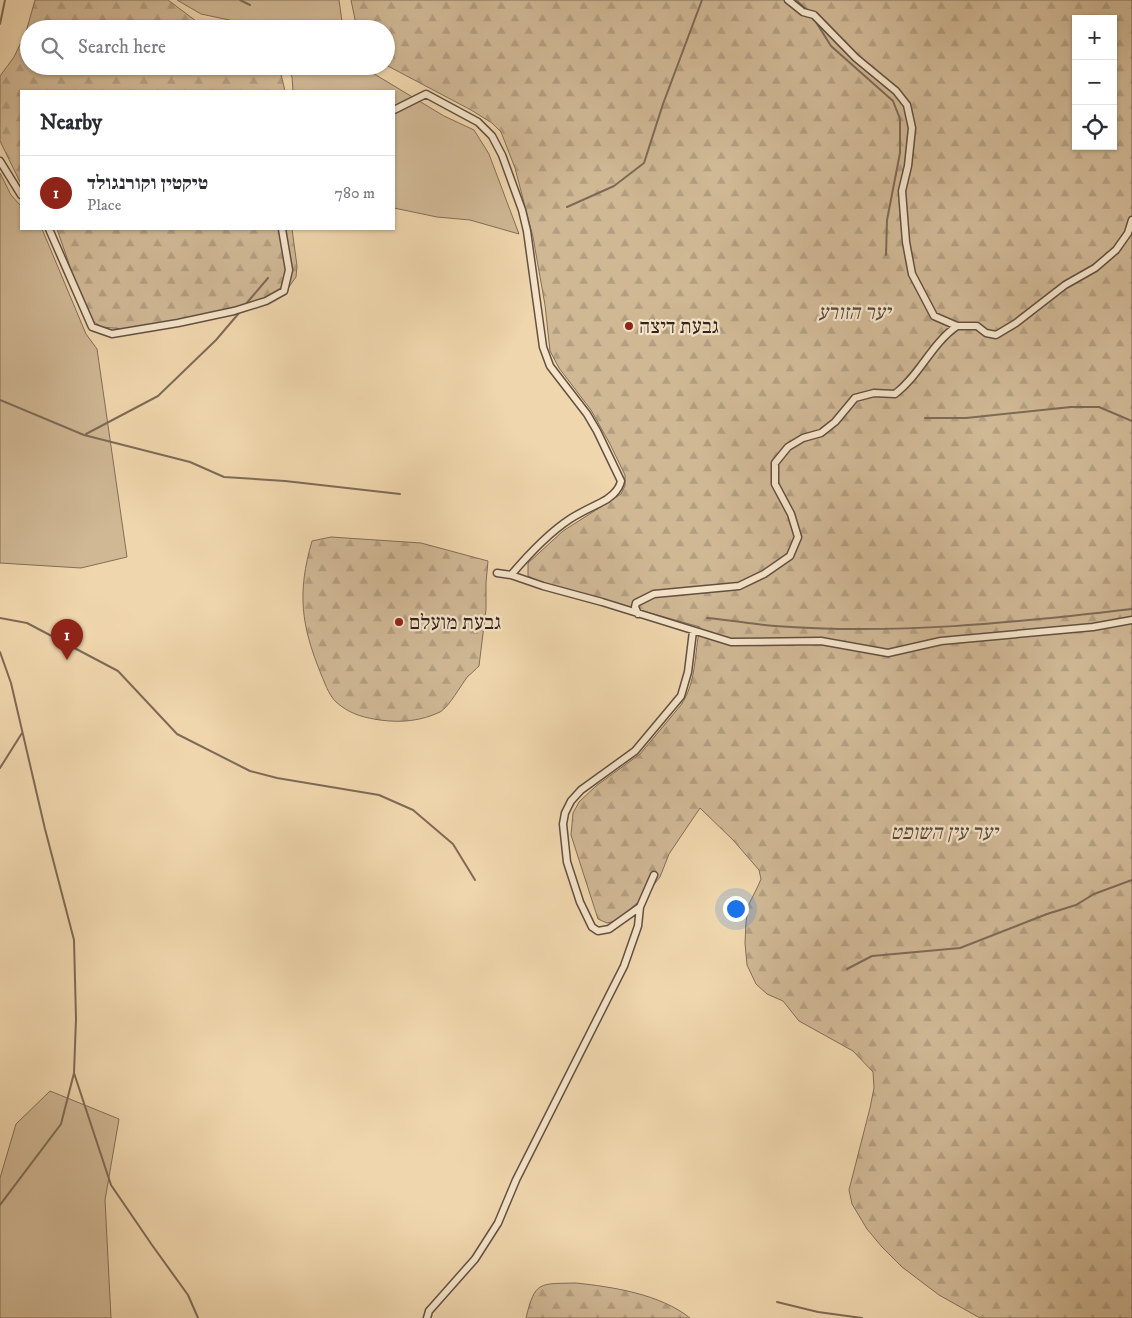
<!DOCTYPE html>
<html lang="en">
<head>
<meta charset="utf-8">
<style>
	body { margin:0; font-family:"IM FELL DW Pica","Frank Ruhl Libre",serif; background:#f2f2f3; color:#2b2b33 }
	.controls { position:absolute; right:15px; top:15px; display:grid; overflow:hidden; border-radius:0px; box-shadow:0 1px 4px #0004 }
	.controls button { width:45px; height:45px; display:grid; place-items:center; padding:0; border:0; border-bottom:1px solid #e1e1e2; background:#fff; color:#2b2b33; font:25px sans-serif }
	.you { position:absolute; left:735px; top:908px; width:18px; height:18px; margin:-12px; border:4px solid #fff; border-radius:50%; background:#1a73e8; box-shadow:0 0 0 8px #1a73e833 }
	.badge { display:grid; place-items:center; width:32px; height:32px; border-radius:50%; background:#8f2418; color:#fff; font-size:16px; font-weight:700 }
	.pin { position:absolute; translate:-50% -41px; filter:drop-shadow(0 1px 2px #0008) }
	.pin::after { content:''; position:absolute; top:26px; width:18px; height:15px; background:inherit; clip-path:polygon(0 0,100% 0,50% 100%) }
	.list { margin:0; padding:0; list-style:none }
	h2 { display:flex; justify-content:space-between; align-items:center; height:65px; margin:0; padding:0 20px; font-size:21px }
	h2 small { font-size:16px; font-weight:400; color:#7c7c81 }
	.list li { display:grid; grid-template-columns:32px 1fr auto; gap:15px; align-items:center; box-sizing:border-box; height:75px; padding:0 20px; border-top:1px solid #e1e1e2 }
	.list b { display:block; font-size:19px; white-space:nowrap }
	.list p { margin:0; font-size:16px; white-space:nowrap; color:#7c7c81 }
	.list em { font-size:16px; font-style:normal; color:#7c7c81 }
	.icon { flex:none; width:28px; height:28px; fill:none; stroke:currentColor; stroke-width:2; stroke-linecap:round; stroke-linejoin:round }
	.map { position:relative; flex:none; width:1132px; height:1318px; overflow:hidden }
	.search { position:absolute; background:#fff; box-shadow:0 1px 4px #0004; left:20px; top:20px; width:375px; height:55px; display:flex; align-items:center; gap:12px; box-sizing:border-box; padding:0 18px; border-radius:28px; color:#7c7c81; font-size:19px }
	.panel { position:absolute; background:#fff; box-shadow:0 1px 4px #0004; left:20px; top:90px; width:375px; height:140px; border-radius:0px }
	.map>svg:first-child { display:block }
</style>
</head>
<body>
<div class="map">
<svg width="1132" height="1318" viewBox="0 0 1132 1318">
	<defs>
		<pattern id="forest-firs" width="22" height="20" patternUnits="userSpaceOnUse" patternTransform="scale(1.25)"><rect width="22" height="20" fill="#d0b895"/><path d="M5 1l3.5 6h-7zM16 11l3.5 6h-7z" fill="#b39e80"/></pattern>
	</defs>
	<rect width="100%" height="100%" fill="#f0d6ad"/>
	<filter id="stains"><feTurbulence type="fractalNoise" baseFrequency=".004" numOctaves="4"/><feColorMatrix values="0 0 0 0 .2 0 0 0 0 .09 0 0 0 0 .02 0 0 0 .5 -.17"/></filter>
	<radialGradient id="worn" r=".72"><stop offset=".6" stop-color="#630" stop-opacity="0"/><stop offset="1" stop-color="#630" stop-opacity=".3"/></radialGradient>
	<path fill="#d0b895" stroke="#826e59" d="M177,0H339L343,29H261L248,24L201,14Z
		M286,66H361L444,116L474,130L489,154L519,234L470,220L437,217L394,208V91H293L292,77Z
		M0,173L11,195L21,206V229H42L86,334L97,349L127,557L81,568L0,563Z
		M50,1091L119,1119L105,1200L111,1318H0V1178L16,1124Z"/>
	<path fill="url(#forest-firs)" stroke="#826e59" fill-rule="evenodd" d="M35,0H168L196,21L207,25L225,29H29V66H279L285,91H21V184L0,141V76L14,57L26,32Z
		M351,0H1132V1318H980L939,1295L902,1267L882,1247L867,1229L852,1204L849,1190L870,1108L874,1088L873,1072L853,1051L799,1021L783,1001L767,994L756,984L747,965L745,943L746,922L749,904L758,886L761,879L759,870L733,840L700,808L669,854L660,877L644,897L616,921L607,923L598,919L571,835L573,813L579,802L596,786L640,754L681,705C697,681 694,654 700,627L543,583L528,576V563L563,531L621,494L625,486V475L610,444L591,410L559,368L550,351L545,305L533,237L515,168L501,132L492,123L471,110L386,65V29H357ZM1076,19H1113V146H1076Z
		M57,229H292L297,266L296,277L284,294L213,314L124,329L102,327L89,319L85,310Z
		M331,537L421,543L488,561L486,583V609L479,666C476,669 472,673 468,676C461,685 449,707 440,712C421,721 401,723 380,720C366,718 353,715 341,706C330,699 326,686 321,674C301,625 297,593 312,541Z
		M576,1283C613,1287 660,1294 690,1318H526C535,1280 540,1284 576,1283Z"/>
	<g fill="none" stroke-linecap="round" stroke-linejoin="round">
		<path stroke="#7e6a56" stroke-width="2" d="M240,0L250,5
			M796,0L807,10
			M816,22L831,46L893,101L900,119V153L887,220L886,255
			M0,24L5,0
			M567,207L614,186L644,163L663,104L702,0
			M245,305L268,278
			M0,400L84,435L190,462L224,477L285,481L400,494
			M925,418H966L1071,407H1099L1132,421
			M86,434L158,396L216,340L239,313
			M0,618L27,623L118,671L177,734L250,771L277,778L379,795L413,810L453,844L475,880
			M707,618C729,620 752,624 775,626C894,635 1013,623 1132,609
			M0,652L11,683L45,829L74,940L76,1019L74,1073L61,1124L0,1205
			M0,768L22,733
			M847,969L872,956L960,948L1047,914L1076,905L1094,894L1132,880
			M74,1073L111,1185L152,1245L188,1295L198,1318
			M777,1302L818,1312L862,1318"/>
		<g stroke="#625041" stroke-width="9">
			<path id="street" d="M788,0L803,12L814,15L856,58L896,91L907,105L912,128L908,166L902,191L906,242L912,274L934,316L957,326H977L986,333L996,335L1016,323L1065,285L1095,268L1116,250L1128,233L1132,220
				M394,110L426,94L478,122L492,136L502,155L522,210L527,231L543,347L550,366L587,414L597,431L621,481C619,491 609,499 600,503C590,508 579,513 570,519C547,534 528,555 511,575
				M0,161L21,195
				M49,229L92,327L112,334L178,323L234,311L266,301L284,291L289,270L282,229
				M497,573L511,575L543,586L602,602L731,642L821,641L888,653L941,641L1093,627L1132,620
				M638,614L635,607L636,603L654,594L739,586L764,574L790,556L798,537L791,514L775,484V463L788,447L803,438L821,433L835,422L855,398L874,393L895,394C920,375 931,344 957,326
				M640,907L609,929L598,931L592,927L580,902L567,862L563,824L565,813L571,801L581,790L635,751L681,696L688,672L693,631
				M427,1318L429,1311L475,1259L498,1223L516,1180L624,966L638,926L640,907L654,875"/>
		</g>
		<use href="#street" stroke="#f5e4ca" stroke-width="6"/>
	</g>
	<g fill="#8f2418" stroke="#f5e4ca" stroke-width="2">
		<circle cx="629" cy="326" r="5"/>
		<circle cx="399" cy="622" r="5"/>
	</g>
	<g text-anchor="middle" stroke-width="4.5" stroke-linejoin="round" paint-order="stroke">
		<g font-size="21" font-style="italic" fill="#5a483b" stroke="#f5e4ca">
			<text x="854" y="319">יער הזורע</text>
			<text x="944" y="839">יער עין השופט</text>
		</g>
		<g font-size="21" fill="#33231d" stroke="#f5e4ca" text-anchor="start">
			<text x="639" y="333">גבעת דיצה</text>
			<text x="409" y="629">גבעת מועלם</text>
		</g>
	</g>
	<rect width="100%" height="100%" filter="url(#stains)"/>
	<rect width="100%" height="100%" fill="url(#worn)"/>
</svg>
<div class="controls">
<button>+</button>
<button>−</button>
<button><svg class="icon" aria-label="locate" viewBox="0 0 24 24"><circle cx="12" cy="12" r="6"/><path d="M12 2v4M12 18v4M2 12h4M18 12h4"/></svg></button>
</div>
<div class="you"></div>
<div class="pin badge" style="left:67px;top:660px">1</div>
<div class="search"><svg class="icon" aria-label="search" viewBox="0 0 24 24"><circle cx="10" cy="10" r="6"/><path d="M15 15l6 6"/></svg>Search here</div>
<section class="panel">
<h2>Nearby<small></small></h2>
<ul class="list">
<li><span class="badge">1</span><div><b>טיקטין וקורנגולד</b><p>Place</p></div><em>780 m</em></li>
</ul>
</section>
</div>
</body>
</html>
